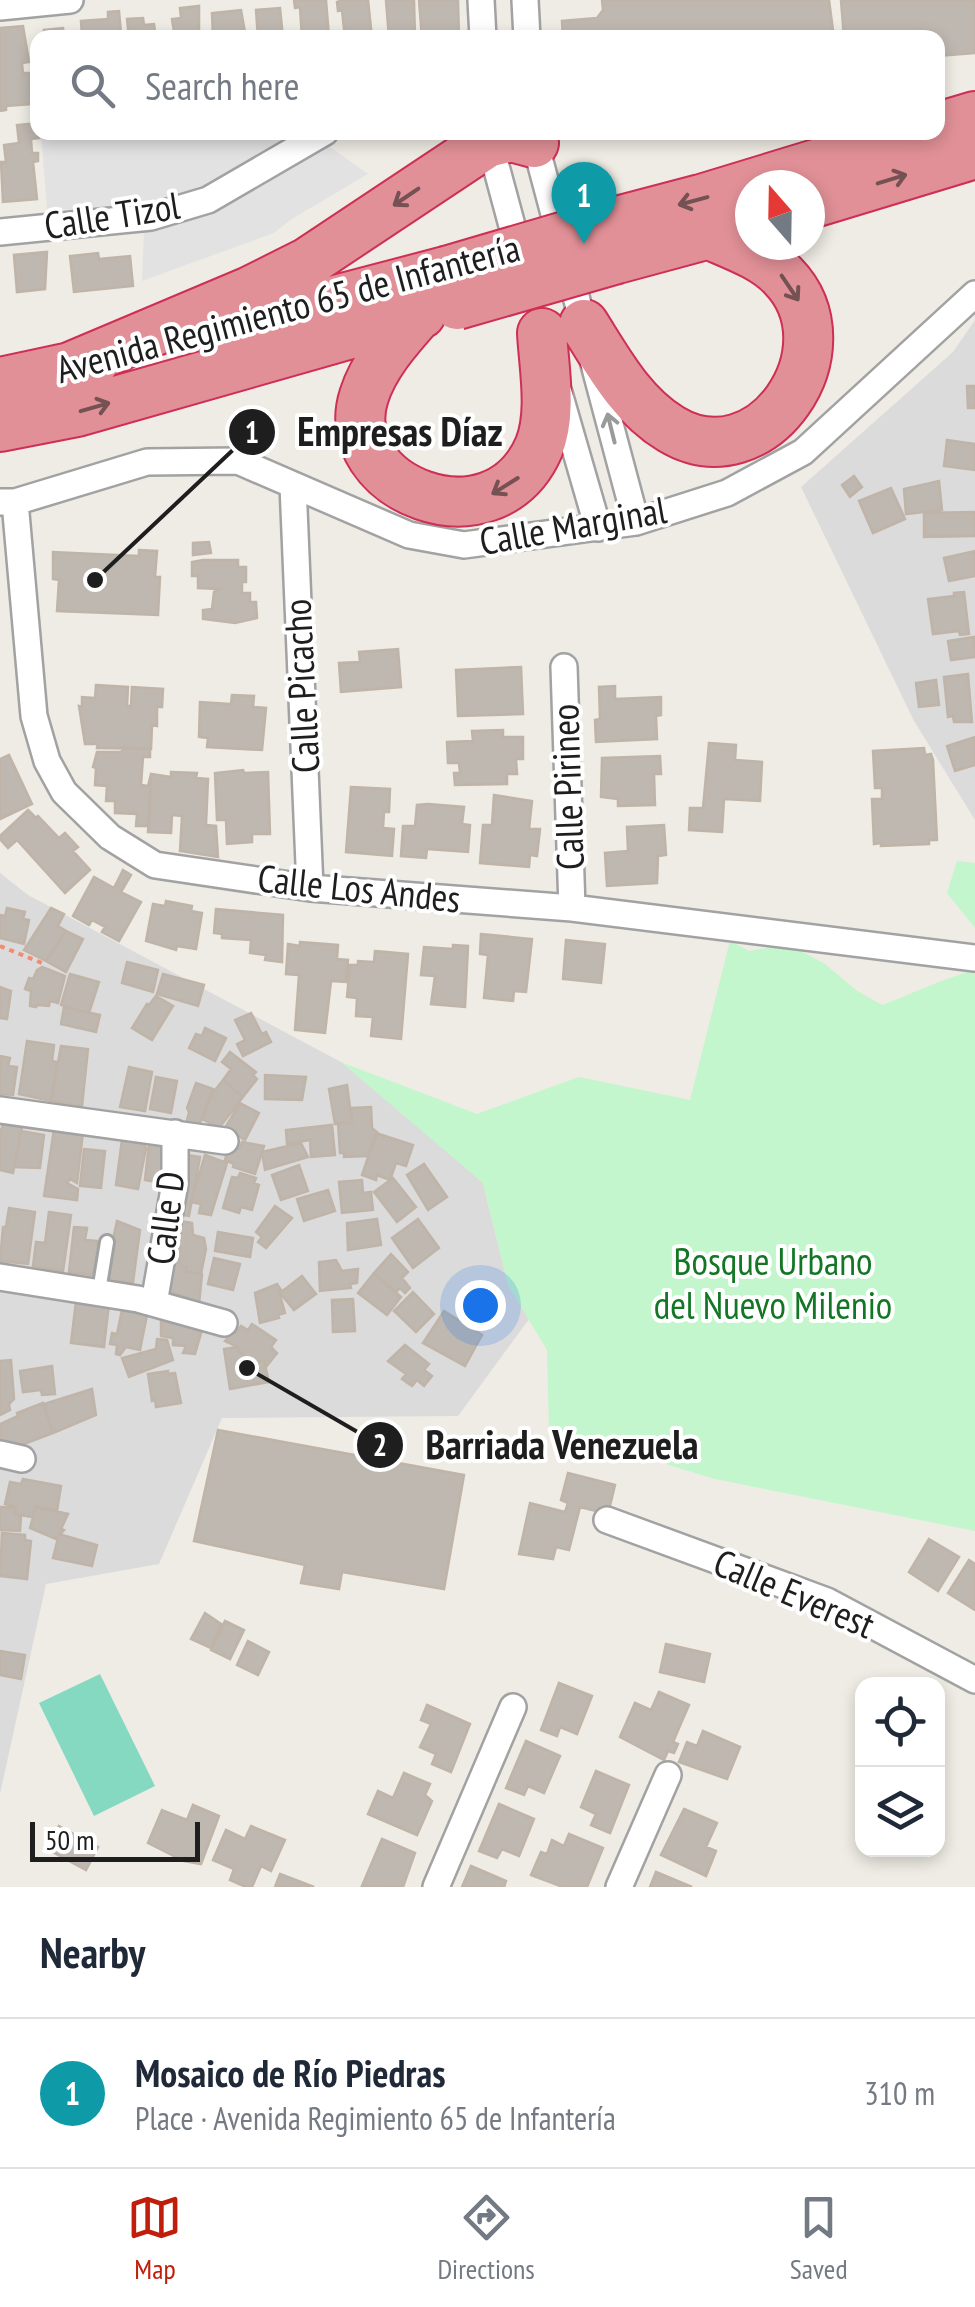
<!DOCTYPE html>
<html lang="en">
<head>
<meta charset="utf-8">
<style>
	body { margin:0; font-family:"PT Sans Narrow",sans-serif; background:#f6f6f7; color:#1f2937 }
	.controls { position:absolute; right:30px; bottom:30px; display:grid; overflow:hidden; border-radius:20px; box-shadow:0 5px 15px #0003 }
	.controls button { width:90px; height:90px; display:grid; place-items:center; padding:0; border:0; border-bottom:2px solid #e0e1e3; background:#fff; color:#1f2937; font:50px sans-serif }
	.compass { position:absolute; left:735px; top:170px; width:90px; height:90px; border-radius:50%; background:#fff; box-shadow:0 5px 15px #0003; rotate:340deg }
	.scale { position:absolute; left:30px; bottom:25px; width:170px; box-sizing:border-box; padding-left:10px; border:5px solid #1e1e1e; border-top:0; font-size:28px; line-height:35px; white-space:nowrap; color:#1e1e1e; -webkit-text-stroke:8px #fff; paint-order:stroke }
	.you { position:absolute; left:480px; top:1305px; width:35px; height:35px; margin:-25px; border:8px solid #fff; border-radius:50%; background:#1a73e8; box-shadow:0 0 0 15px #1a73e833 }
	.badge { display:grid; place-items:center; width:65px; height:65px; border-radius:50%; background:#c01d0b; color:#fff; font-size:32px; font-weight:700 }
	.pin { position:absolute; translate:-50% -82px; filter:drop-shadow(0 2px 5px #0008) }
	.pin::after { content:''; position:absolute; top:52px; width:35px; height:30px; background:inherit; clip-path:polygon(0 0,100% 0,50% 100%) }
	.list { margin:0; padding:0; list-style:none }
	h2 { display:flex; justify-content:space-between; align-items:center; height:130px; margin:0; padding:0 40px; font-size:42px }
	h2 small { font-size:32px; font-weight:400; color:#747a83 }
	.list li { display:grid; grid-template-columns:65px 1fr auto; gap:30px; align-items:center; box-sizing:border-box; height:150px; padding:0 40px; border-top:2px solid #e0e1e3 }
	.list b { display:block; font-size:38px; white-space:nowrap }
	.list p { margin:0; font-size:32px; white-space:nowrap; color:#747a83 }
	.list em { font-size:32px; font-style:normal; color:#747a83 }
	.icon { flex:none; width:55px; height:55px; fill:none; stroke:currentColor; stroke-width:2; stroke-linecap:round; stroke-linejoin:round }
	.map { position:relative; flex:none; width:975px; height:1887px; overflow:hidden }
	.search { position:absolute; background:#fff; box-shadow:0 5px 15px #0003; left:30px; right:30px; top:30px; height:110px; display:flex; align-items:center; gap:25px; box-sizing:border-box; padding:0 35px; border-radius:20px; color:#747a83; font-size:38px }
	.sheet { height:280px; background:#fff }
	nav { display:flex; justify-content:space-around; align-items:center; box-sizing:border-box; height:140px; border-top:2px solid #e0e1e3; background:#fff; font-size:28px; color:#747a83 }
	nav a { display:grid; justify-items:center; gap:5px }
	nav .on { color:#c01d0b }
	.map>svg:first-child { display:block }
</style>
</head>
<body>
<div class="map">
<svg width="975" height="1887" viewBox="0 0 975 1887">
	<rect width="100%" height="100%" fill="#eeece4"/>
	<path fill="#dcdbdb" d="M975,320V820L914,721L801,487L953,352Z
		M0,873L28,895L341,1062L424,1130L483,1183L508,1285L529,1319L458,1416L222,1418L159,1564L46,1584L0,1794Z"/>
	<path fill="#c3f6cc" d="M957,861L975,863V928L947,893Z
		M730,941L749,951L788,944L825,964L857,991L882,1005C914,993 942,979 975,970V1531L715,1479L549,1429L547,1350L508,1285L483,1183L341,1062L477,1114L579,1077L690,1100Z"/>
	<path fill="#86d9c1" d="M100,1674L155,1786L94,1816L39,1703Z"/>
	<path fill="#e2e2e2" d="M41,133H298L203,189L158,203L96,210L47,209Z
		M326,144L368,174L290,220L274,233L142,281L144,231L184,221L229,204Z"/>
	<path fill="#beb8b1" stroke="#bfb4a7" stroke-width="2.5" d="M294,0H326L329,37L337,38H302L300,7L295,8Z
		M342,0H368L372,38H345L342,10L338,11L337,2Z
		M386,0H414L415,38H389Z
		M419,0H458L459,38H422Z
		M602,0H829L834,38H563L562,21L597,18L603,10Z
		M841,0H975V53L938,56V38H844Z
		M199,6V38H175L172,19L181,18L180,8Z
		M280,8L283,38H258L256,10Z
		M241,10L246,38H213L212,13Z
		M119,11L121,33L115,34V38H82L81,21L108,19V12Z
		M143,18L144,25L154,24L156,38H129L127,19Z
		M23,26L29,62L22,63L23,73H29L31,104L6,106V110L0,111V28Z
		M63,28L64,38H43L44,30Z
		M37,123L39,138L31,139L32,153H38V161L33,162L37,199L3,202L1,162H6L4,145L19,143L17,125Z
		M47,252L45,289L17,292L14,255Z
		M98,253L99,259L130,256L133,286L74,292L70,256Z
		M967,386H975V408H968Z
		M947,440L975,444V470L944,466Z
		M854,476L862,487L850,497L842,485Z
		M939,481L942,510L906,514L904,489Z
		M891,488L905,519L873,533L859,501Z
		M975,512V536L924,537V513Z
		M209,542L211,553L193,555V543Z
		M139,550L157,551L155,577H160L158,615L57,611L59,580L53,579V552L139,556Z
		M975,551V576L949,581L944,558Z
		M203,560H238V567H246V582H242V593H250V602H256L257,618L235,623L203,619V610L212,609L214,592L218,589L198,588V576H192V562Z
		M964,592L969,634L960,635L959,631L933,634L928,599L954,596V593Z
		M974,637L975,657L951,660L948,641Z
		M398,649L401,687L341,692L339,663L360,662L359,652Z
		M521,667L523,714L458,716L456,670Z
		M968,674L972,722H954L953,716L948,717L944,677Z
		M936,680L939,705L919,707L916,683Z
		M96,685L128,687L127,706H131L132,687L163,689L162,707H157V726L152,725L151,749L97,748L98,744H85L79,706L82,707V697L95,698Z
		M615,686V699L661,697V715L656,716L657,739L596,742L595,720L600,719L599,687Z
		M232,695L254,696L253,707L266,708L262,750L207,747L208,738L199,737L200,702L231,704Z
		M503,730V737H523V759H516L517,774H507V784L455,785L454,773H460L459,763H448L447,742L473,741L472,731Z
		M975,737V765L955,771L947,746Z
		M709,743L736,745L735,760L762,762L760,801L724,799L722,832L689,830L690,808H703Z
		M122,748L150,749V757H143L141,785L148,786L151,774L149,826H136L137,814L115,813V801H106L107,786L95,785L96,768L93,767L97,752H122Z
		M924,748L925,755L931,754L933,760L937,840H929V844L881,846V843L874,844L872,799H882V788H875L873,751Z
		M9,755L32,804L0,819V759Z
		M660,756L661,774H654L655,805L618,806V799L601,797L602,758Z
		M243,770L244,773L268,772L270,834H252V842L227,844L226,820H217L215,773Z
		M171,772L197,773L196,778L208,779L206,825L216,826L218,857L180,851L182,816L172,815L171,833L148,832L151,774L171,777Z
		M351,787L390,789L389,812H384L383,828L394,829L392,856L346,852Z
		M494,795L532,801L529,829H540L537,856L530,855L529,867L480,863L483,825H492Z
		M428,804L464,807L462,824L470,825L468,852L427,849L426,858L401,856L403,826H415L417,805Z
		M28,810L36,818L38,816L59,838L65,833L78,847L73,851L90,870L65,893L17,840L8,848L0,839V836Z
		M664,825L666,855L658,856L657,883L607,886L605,853L628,851L627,827Z
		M123,870L131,875L121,892L141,902L119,941L102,932L105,927L92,920L89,925L73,916L94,877L114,888Z
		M166,901L192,906L191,911L202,913L196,949L177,946L176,950L146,941L153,904L165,906Z
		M7,908L25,912L23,919L29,920L24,944L0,938V915L5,916Z
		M51,908L64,914L58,926L66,931L46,961L24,950Z
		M216,909L283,915L282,962L265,960L266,955L250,953L251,940L222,938V934L214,933Z
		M66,931L83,939L66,972L46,961Z
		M481,934L532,939L526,992L514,991L513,1001L484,998L488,955L480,954Z
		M566,940L605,944L601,983L563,979Z
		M300,942L338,945L337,959L348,960L346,982L331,981L325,1033L295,1030L299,975L286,974L288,944L300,946Z
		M453,945L468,946L465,1007L431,1004L435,976L421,975L424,947L453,949Z
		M375,951L408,954L401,1039L371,1036L373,1017L356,1016L357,998L347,997L350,965H358V961L374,962Z
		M127,962L158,970L153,992L122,983Z
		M42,967L65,976L58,1003L50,1001L49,1006L37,1005L36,1007L30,1006L31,991L25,989L29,978L33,979L37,970Z
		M70,974L99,982L89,1013L61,1005Z
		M163,974L204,985L198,1006L157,994Z
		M0,987L11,991L7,1019L0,1018Z
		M156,996L173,1006L152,1040L132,1028L147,1004L149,1005Z
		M64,1007L100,1015L96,1032L61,1024Z
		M251,1013L262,1034L266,1032L271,1042L243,1056L237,1044L245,1040L235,1020Z
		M205,1028L226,1038L215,1061L189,1048L196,1034L202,1036Z
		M27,1041L54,1045L52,1061L57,1062L51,1101L19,1094Z
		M61,1046L88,1049L82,1106L51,1101Z
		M230,1052L256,1072L253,1075L257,1079L243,1097L223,1080L231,1069L222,1062Z
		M0,1056L10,1058L8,1066L17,1067L13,1095L0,1094Z
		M129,1067L152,1072L145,1111L120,1107Z
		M265,1075L306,1077L302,1100L265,1099Z
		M156,1077L177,1081L171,1113L150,1109Z
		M223,1080L243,1097L219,1128L202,1119L212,1094Z
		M196,1083L213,1089L198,1128L186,1125L189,1112L187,1108Z
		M347,1085L352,1122L335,1124L329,1089Z
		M240,1103L259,1113L245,1140L235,1134L233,1139L222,1133Z
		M371,1107L372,1128L378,1133L368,1156L344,1157V1153H340L338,1123L352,1122L351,1108Z
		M4,1123L22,1127L13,1173L0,1170V1132Z
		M332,1125L335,1155L311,1157L310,1140L287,1144L286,1130Z
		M54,1129L83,1132L77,1183L70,1179L67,1183L78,1189L77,1200L44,1196Z
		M21,1131L44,1135L40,1168L14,1167Z
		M376,1133L413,1145L406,1166L396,1163L390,1180L377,1175L376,1180L362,1175Z
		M122,1140L144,1144L146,1148L138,1189L116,1185Z
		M242,1142L264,1146L255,1174L233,1167L234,1164L225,1160L229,1146L239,1149Z
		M149,1143L174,1147L167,1184L145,1180Z
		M301,1143L308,1157L265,1170L262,1152Z
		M84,1149L105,1151L101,1188L80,1186Z
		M181,1154L200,1157L189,1216L174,1213Z
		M205,1155L227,1163L211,1215L199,1213L201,1204L191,1202Z
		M424,1164L447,1197L428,1210L407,1175Z
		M299,1165L308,1191L281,1200L272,1175Z
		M240,1173L256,1178L254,1183L259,1185L252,1210L241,1207L239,1213L223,1208L232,1177L238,1178Z
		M393,1178L416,1207L397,1222L374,1192Z
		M362,1180L363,1193L371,1192L373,1210L342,1213L339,1182Z
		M328,1190L335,1211L304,1221L297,1199Z
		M275,1206L292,1218L266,1248L258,1242L262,1237L256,1232Z
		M9,1208L35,1212L28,1264L0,1261L3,1227H6Z
		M49,1212L71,1215L63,1271L33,1266L36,1242L45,1243Z
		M377,1219L381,1245L348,1250L347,1223Z
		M418,1219L439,1248L413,1268L392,1238Z
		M117,1221L140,1230L133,1282L104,1281Z
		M181,1221L192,1223L193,1235L204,1238L206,1249L201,1274L186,1272L187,1267L179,1265L181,1247L175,1246Z
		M74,1227L87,1228L85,1240L97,1241L98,1251L93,1275L69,1272Z
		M218,1232L253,1238L250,1257L215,1251Z
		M172,1246L181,1247L179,1265L187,1267L186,1272L202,1274L199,1304H187V1297L164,1290Z
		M391,1254L408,1272L402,1278L410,1288L405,1293L400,1288L396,1292L374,1273Z
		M214,1258L240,1264L233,1290L208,1284Z
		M336,1260L342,1271L358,1269L357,1283L350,1284L351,1288L320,1291L319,1262Z
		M374,1273L401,1297L387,1315L358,1293Z
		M302,1276L316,1294L294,1310L280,1293Z
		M277,1284L281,1290L279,1292L285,1313L278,1315L279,1318L260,1323L255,1293Z
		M413,1292L434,1314L416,1332L394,1311Z
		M353,1299L355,1331L333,1332L332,1300Z
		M76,1301L109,1304L104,1347L71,1343Z
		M122,1310L147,1315L140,1350L126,1347L120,1355L116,1354L117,1345L110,1344L112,1333L117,1334Z
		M444,1311L482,1335L465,1366L423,1343Z
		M161,1314L204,1323L195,1354L183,1353L186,1346L173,1345V1338L161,1336Z
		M252,1324L276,1340L271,1347L277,1353L266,1367L264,1361L256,1362L239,1352L238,1347L225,1341L233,1331L236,1333L241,1326L248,1330Z
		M157,1339L167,1340L173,1360L129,1377L122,1358L156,1349Z
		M405,1345L429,1364L424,1370L432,1376L424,1386L417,1380L412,1386L402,1379L406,1374L388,1361Z
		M238,1347L239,1352L256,1362L264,1361L269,1382L230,1389L224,1349Z
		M11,1360L14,1399L9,1404L10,1410L0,1415V1361Z
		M52,1366L55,1394L42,1395L41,1390L23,1392L20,1371Z
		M168,1371V1374L175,1373L181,1403L156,1407L155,1400L152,1401L148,1374Z
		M92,1389L96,1415L53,1433L44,1404Z
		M43,1403L53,1433L11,1449L0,1447V1424L18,1416L17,1413Z
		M218,1430L464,1475L444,1589L342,1572L339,1589L301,1583L305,1565L194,1541Z
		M568,1473L615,1485L608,1514L580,1507L569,1550L556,1547L553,1559L519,1554L530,1503L565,1512L568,1503L561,1500Z
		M23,1479L61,1486L57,1511L36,1507L32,1517L15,1514L16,1507L5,1504L10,1482L21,1484Z
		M0,1507L16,1508L15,1514L21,1516L20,1531L0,1530Z
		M36,1507L68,1514L61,1529L64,1530L56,1539L30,1528Z
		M2,1533L25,1535V1540L31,1541L27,1579L0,1576Z
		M59,1534L97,1545L92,1566L53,1558Z
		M929,1539L959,1557L938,1591L909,1572Z
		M969,1560L975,1564V1610L948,1593Z
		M205,1613L221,1624L211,1648L191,1639Z
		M225,1621L244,1630L230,1659L211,1650Z
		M248,1641L269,1652L258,1675L237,1665Z
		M666,1644L710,1654L704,1682L660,1672Z
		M0,1651L25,1655L21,1679L0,1675Z
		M559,1683L592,1696L577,1734L560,1727L557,1736L541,1730Z
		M659,1692L689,1705L673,1742L678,1744L674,1753L668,1751L664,1760L620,1737L635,1703L651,1710Z
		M427,1705L470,1724L451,1772L432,1764L436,1754L420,1747L431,1724L421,1720Z
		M703,1731L740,1747L727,1779L679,1762L687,1742L697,1746Z
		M526,1741L560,1756L544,1793L528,1786L524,1795L506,1788Z
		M596,1771L629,1785L610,1833L591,1825L596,1814L581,1807Z
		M404,1773L430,1784L425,1795L432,1801L417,1835L368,1814L378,1791L393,1798Z
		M499,1804L534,1819L519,1856L502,1849L497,1858L479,1851Z
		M193,1805L219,1816L201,1864L184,1861L148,1843L162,1810L187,1820Z
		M684,1809L717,1823L706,1847L716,1851L706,1876L661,1855Z
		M59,1826L98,1847L86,1870L47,1849Z
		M251,1826L285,1840L271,1871L261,1866L252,1887H246L230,1880L234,1869L213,1860L226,1830L245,1839Z
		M569,1834L603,1848L587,1887H563L531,1875L541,1852L547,1854L552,1840L564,1846Z
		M382,1839L415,1853L403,1887L362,1886Z
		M471,1866L506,1881L504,1887H462Z
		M656,1872L692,1887H650Z
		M280,1874L314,1887H275Z"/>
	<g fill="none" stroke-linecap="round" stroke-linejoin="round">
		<g stroke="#a2a2a2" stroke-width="18">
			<path id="lane" d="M99,1291L107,1242"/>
		</g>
		<g stroke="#a2a2a2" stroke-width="30">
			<path id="street" d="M481,0L483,38
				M525,0L527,38
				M0,7L70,0
				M487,133L521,259
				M533,135L636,522
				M0,232L151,217L208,200L325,132
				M559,393L598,528
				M293,485L310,888
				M0,502H15L147,462L238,461L409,535L464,545L636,522L727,493L803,452L975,294
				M15,502L34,716L47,761L64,792L110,837L155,865L310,888L572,908L975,958
				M564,667L572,908
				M0,1110L225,1141
				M0,1277L138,1299L224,1323
				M154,1303L175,1183V1133
				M0,1454L22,1459
				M607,1520L827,1601L975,1680
				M436,1887L513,1707
				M619,1887L668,1775"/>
		</g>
		<g stroke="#cf2e55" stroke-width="52">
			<path id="highway" d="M938,127L975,116
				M810,204L975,154
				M606,224L701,199L921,132
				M617,259L739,226
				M419,314C398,338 374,364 364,396C334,487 493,553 539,447C553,413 544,369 542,333
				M584,324C608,362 631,405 671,429C762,484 854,349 783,276C764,256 735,246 710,235
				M213,332L446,271
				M65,369L250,291L308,262L487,143L511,137L534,143
				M0,382L94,362
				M0,427L77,412L421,314"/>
		</g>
		<path stroke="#f28b72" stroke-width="4" stroke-dasharray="5 5" stroke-linecap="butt" d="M0,946L42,963"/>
		<use href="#lane" stroke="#fff" stroke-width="12"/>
		<use href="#street" stroke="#fff" stroke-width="25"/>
		<use href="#highway" stroke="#e19097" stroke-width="48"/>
		<g stroke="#cf2e55" stroke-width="52" stroke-linecap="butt">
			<path id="highway-bridge" d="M446,271L606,224
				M457,305L617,259"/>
		</g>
		<use href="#highway-bridge" stroke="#e19097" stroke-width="48"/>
	</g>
	<defs><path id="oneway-shaft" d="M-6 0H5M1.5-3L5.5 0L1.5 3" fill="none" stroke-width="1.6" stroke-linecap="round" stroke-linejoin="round" transform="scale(2.5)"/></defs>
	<g stroke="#765154">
		<use href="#oneway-shaft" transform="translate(892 179) rotate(-17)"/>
		<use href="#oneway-shaft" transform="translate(406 197) rotate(146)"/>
		<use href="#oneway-shaft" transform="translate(693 201) rotate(165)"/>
		<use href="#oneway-shaft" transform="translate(790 288) rotate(56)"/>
		<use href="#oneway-shaft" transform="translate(95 407) rotate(-16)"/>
		<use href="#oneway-shaft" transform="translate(505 486) rotate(148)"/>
	</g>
	<use stroke="#9a9a9a" href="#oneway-shaft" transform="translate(611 428) rotate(-104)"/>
	<g text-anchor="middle" stroke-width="8" stroke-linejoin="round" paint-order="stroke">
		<g font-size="38" fill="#1e1e1e" stroke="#fff">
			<text transform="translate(112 216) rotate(-9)" y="13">Calle Tizol</text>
			<text transform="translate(288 309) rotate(-15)" y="13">Avenida Regimiento 65 de Infantería</text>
			<text transform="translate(573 526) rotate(-10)" y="13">Calle Marginal</text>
			<text transform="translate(302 686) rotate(-93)" y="13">Calle Picacho</text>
			<text transform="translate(568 787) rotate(-92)" y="13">Calle Pirineo</text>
			<text transform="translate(359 889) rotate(6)" y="13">Calle Los Andes</text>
			<text transform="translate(166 1218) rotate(-83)" y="13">Calle D</text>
			<text transform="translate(794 1594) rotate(23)" y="13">Calle Everest</text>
		</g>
		<g font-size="38" fill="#127624" stroke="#fff">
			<text x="773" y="1275">Bosque Urbano<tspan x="773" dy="44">del Nuevo Milenio</tspan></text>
		</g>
	</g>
	<path fill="none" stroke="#1e1e1e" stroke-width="4" d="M95 580L252 432M247 1368L380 1445"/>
	<g fill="#1e1e1e" stroke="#fff" stroke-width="4">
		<circle cx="95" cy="580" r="10"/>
		<circle cx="247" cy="1368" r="10"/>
		<circle cx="252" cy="432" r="25"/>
		<circle cx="380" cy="1445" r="25"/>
	</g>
	<g font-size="30" text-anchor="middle" font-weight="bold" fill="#fff">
		<text x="252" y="443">1</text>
		<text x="380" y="1456">2</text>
	</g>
	<g font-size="40" text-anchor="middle" font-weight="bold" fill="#1e1e1e" stroke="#fff" stroke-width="8" stroke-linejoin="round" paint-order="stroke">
		<text x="400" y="446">Empresas Díaz</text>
		<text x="562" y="1459">Barriada Venezuela</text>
	</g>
</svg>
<div class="controls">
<button><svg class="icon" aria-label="locate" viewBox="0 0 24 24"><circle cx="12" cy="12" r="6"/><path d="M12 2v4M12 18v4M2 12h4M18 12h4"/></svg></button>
<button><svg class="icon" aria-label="layers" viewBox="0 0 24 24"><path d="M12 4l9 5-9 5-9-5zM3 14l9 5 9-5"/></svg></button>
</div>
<svg class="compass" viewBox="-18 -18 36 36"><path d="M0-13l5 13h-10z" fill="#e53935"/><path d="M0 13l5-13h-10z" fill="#747a83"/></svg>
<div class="scale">50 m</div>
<div class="you"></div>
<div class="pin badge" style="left:584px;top:244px;background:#0f9aa8">1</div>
<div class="search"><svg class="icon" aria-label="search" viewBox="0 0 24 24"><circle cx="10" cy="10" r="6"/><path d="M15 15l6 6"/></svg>Search here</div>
</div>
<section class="sheet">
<h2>Nearby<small></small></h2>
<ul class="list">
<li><span class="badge" style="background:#0f9aa8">1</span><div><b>Mosaico de Río Piedras</b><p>Place · Avenida Regimiento 65 de Infantería</p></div><em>310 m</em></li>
</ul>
</section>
<nav>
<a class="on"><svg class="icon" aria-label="map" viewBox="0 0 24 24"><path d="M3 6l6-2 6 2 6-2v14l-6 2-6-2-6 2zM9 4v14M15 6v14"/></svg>Map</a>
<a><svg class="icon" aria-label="directions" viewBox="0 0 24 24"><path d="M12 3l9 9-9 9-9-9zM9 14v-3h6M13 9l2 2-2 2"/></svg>Directions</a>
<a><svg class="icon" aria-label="saved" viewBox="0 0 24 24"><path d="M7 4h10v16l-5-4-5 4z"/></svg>Saved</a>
</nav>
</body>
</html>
